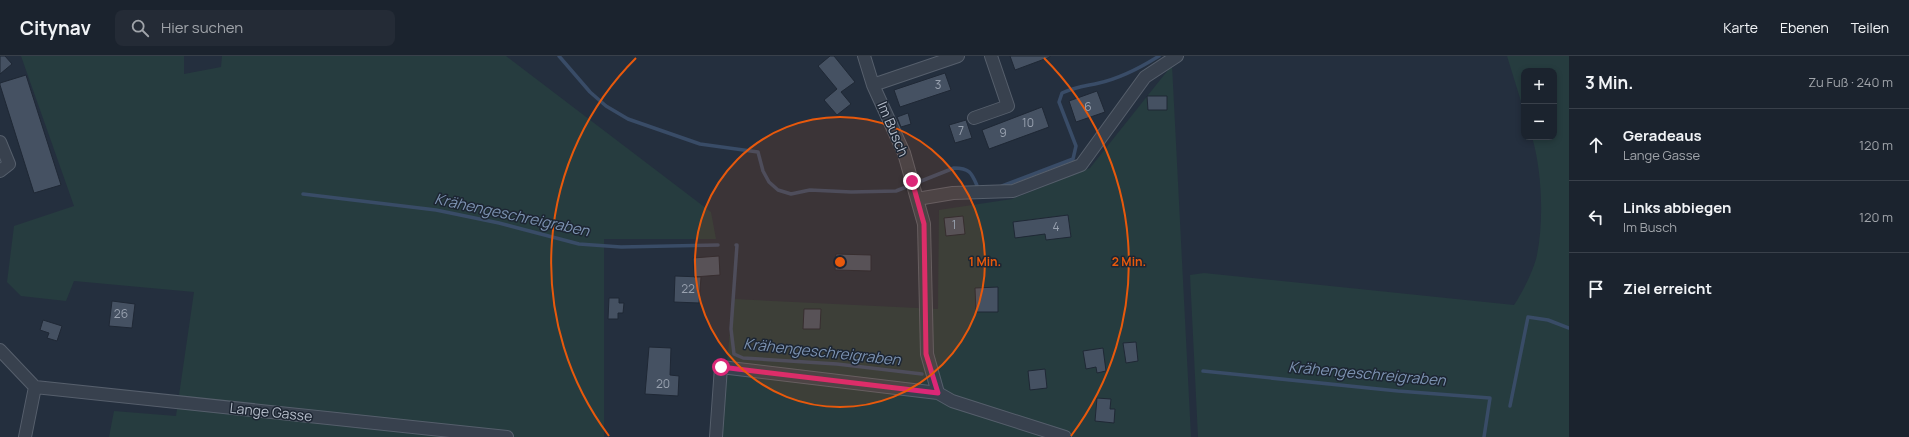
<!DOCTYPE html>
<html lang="de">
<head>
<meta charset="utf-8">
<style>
	body { margin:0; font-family:Manrope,sans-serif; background:#242b36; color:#f1f3f6 }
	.controls { position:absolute; right:12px; top:12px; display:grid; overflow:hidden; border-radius:8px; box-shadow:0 2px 6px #0003 }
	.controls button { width:36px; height:36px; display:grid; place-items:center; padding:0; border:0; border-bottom:1px solid #39404a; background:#1b232e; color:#f1f3f6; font:20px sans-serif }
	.stop { position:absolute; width:12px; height:12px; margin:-9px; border:3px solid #db2777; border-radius:50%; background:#fff }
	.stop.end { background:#db2777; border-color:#fff; box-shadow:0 1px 4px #0008 }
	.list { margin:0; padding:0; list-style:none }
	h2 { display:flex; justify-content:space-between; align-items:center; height:52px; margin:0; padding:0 16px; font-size:17px }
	h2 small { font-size:13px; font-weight:400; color:#a0a4aa }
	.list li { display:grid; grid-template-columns:26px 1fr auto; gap:12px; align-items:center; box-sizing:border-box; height:72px; padding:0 16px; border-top:1px solid #39404a }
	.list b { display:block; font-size:15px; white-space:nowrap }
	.list p { margin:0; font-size:13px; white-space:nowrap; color:#a0a4aa }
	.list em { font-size:13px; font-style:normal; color:#a0a4aa }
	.icon { flex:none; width:22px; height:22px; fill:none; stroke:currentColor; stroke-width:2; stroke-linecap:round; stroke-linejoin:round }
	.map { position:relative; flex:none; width:1569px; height:381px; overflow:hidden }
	header { display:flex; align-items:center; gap:24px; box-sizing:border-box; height:56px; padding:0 20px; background:#1b232e; border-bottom:1px solid #39404a }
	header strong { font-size:19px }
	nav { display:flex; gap:22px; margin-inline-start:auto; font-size:14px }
	.search { width:280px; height:36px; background:#242b36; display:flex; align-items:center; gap:10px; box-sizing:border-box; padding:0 14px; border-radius:8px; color:#a0a4aa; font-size:15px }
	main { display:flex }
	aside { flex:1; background:#1b232e }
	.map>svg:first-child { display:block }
</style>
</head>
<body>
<header>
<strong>Citynav</strong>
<div class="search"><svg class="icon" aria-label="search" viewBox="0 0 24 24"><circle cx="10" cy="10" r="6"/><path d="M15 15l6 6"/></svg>Hier suchen</div>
<nav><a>Karte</a><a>Ebenen</a><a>Teilen</a></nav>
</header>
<main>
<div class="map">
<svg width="1569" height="381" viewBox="0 0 1569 381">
	<rect width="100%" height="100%" fill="#242f3e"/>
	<path fill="#263c3f" d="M21,0H184V18L221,11L222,0H506L711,156L716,183H604V381H109L114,355L176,360L194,236L74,225L66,245L21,240L7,226L14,170L74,150Z
		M1507,0H1569V381H1198L1190,219L1204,217L1514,249C1522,237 1534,214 1537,199C1544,164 1542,115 1532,81H1554V15H1524V55Z
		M1172,9L1191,381H720L733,243L938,253L939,154L1012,143L1090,112Z"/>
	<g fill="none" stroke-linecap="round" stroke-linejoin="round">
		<path stroke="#394c67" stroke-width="3.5" d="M559,0L590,36L606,50L628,63L700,88L758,96L763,115L769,126L778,134L791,138L810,134L851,136L896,135L954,112C972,112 972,119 979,134
			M1002,130L1073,103L1076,90L1059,46L1062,37C1075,31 1086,30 1099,27C1121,22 1140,12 1159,0
			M303,138L436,154L499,167L579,188L621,191L718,189
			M736,189H737L731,273L734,298L743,302L837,308L922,318
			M1203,315L1398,335L1490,342L1484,381
			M1510,350L1528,261L1548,264L1569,272"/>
	</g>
	<path fill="#455162" stroke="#1f2835" d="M0,0H5L12,8L0,18Z
		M830,0H834L855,26L841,36L851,48L837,59L824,44L837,33L818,10Z
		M1010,0H1050V1L1015,14Z
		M945,17L951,34L900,51L894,34Z
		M26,19L61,129L34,137L0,29V27Z
		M1097,35L1105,56L1076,66L1069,45Z
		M1147,40H1167V54H1148Z
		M1042,51L1049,71L989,93L982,74Z
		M908,57L911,68L901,71L897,61Z
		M966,64L972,82L955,87L949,69Z
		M1068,159L1071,181L1046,184L1045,178L1015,182L1013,166Z
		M963,160L965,178L946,180L944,162Z
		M836,198L871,199V215L835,214Z
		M719,200L720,219L694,221L693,202Z
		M675,220L701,221L699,247L674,246Z
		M998,231V256H976L975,232Z
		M609,242H619V247H624L623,257H618V263H608Z
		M112,245L135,248L132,272L109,270Z
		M804,253H821L820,273H803Z
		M43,264L62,270L57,285L47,282L49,277L40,274Z
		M1136,286L1138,305L1126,307L1123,287Z
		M649,291L671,292L670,319L679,320L678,340L645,338Z
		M1103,292L1106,315L1097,317L1096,311L1086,313L1083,295Z
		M1045,313L1047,332L1030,334L1028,315Z
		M1097,342L1111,343L1110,353H1115L1114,367L1095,365Z"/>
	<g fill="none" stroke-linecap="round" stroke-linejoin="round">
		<g stroke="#565f6c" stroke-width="14">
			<path id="minor" d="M864,0L873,29L904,97L924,168L927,298L938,337
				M873,29L958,0
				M974,62L1008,50L991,0
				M0,86L9,108L0,115
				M917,143L953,137L1013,135L1081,109L1145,21L1177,0
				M0,294L35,331L507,381
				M25,381L35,331
				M716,381L721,311L938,337L952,345L1065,381"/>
		</g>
		<use href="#minor" stroke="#38414e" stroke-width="12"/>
	</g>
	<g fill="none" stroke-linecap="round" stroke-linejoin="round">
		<path stroke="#db2777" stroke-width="5" d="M721,311L938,337L926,298L924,168L912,125"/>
	</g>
	<circle cx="840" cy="206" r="145" fill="#e8590c" fill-opacity=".12"/>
	<g fill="none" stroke="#e8590c" stroke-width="2">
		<circle cx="840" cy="206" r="145"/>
		<path d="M609 380A289 289 0 0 1 636 2M1044 2A289 289 0 0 1 1071 380"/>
	</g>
	<g text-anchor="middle" stroke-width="3" stroke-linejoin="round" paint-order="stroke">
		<g font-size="12" fill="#98a1af">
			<text x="938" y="33">3</text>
			<text x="1088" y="55">6</text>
			<text x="1028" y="71">10</text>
			<text x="961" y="79">7</text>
			<text x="1003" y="81">9</text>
			<text x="954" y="173">1</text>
			<text x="1056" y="175">4</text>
			<text x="688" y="237">22</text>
			<text x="121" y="262">26</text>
			<text x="663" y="332">20</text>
		</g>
		<g font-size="14" fill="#b4bcc9" stroke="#1d2633">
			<text transform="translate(893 73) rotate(67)" y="5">Im Busch</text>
			<text transform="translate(271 356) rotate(6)" y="5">Lange Gasse</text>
		</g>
		<g font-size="15" font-style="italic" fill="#7c92b1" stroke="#1d2633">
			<text transform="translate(512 159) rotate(12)" y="5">Krähengeschreigraben</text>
			<text transform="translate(822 296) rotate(6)" y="5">Krähengeschreigraben</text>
			<text transform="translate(1367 318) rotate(5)" y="5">Krähengeschreigraben</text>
		</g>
	</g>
	<circle cx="840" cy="206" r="6" fill="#e8590c" stroke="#1d2633" stroke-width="2"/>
	<g font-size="12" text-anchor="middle" font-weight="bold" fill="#e8590c" stroke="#1d2633" stroke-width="3" stroke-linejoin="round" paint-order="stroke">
		<text x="985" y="210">1 Min.</text>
		<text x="1129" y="210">2 Min.</text>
	</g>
</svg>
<div class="controls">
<button>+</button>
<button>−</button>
</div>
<div class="stop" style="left:721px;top:311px"></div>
<div class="stop end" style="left:912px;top:125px"></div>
</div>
<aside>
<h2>3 Min.<small>Zu Fuß · 240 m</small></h2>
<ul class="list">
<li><svg class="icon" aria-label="ahead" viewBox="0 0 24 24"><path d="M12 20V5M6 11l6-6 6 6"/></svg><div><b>Geradeaus</b><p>Lange Gasse</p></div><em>120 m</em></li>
<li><svg class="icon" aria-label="left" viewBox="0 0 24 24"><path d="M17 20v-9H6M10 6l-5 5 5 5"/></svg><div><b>Links abbiegen</b><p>Im Busch</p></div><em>120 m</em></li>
<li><svg class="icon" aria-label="arrive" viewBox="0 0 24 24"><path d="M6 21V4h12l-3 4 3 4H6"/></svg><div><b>Ziel erreicht</b></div></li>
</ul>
</aside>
</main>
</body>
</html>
